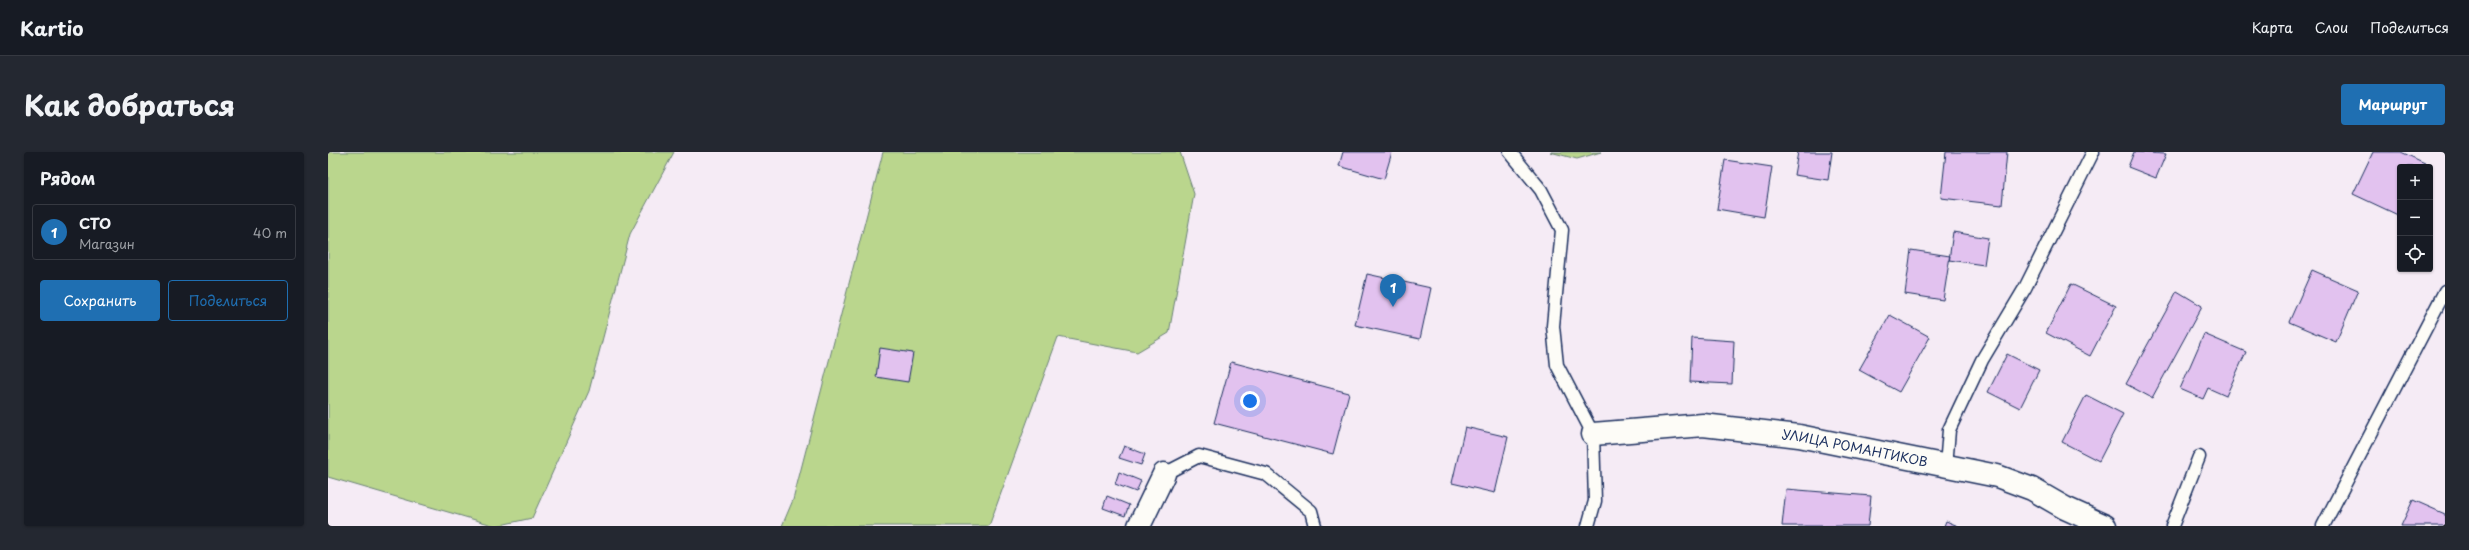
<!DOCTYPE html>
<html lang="ru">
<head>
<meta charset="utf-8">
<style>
	body { margin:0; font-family:"Playpen Sans",sans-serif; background:#242831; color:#f1f3f6 }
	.controls { position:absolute; right:12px; top:12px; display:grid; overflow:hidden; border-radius:4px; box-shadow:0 1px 3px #0004 }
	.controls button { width:36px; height:36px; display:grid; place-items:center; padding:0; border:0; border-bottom:1px solid #363941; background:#171b24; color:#f1f3f6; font:20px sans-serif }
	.you { position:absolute; left:922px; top:249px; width:14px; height:14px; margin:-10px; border:3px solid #fff; border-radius:50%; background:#1a73e8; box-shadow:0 0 0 6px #1a73e833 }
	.badge { display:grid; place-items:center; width:26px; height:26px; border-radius:50%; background:#1f6fb2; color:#fff; font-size:13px; font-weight:700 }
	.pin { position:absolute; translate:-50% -33px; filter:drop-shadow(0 1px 2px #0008) }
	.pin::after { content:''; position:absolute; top:21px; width:14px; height:12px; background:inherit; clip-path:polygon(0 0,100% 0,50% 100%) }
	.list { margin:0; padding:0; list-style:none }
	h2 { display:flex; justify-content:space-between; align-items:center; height:52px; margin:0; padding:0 16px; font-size:17px }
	h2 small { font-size:13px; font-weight:400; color:#9ea1a6 }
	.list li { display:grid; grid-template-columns:26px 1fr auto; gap:12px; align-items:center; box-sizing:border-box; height:56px; margin:0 8px 8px; padding:0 8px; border:1px solid #363941; border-radius:4px }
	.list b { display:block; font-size:15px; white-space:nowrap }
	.list p { margin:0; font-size:13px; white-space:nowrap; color:#9ea1a6 }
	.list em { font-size:13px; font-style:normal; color:#9ea1a6 }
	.actions { display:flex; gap:8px; padding:12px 16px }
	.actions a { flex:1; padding:9px 0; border:1px solid #1f6fb2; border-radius:4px; text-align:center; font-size:14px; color:#1f6fb2 }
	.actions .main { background:#1f6fb2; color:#fff }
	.icon { flex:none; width:22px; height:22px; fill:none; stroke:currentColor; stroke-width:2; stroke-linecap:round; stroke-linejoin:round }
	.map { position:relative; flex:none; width:2117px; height:374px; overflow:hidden; border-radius:4px }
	header { display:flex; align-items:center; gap:24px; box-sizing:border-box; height:56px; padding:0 20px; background:#171b24; border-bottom:1px solid #363941 }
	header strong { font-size:19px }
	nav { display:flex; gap:22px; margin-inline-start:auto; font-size:14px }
	.intro { display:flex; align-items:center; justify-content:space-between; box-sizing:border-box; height:96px; padding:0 24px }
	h1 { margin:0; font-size:28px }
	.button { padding:10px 18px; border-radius:4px; background:#1f6fb2; color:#fff; font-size:14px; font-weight:700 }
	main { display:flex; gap:24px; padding:0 24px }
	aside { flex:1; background:#171b24; border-radius:4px; box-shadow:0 1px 3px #0004 }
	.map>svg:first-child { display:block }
</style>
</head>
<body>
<header>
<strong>Kartio</strong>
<nav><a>Карта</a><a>Слои</a><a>Поделиться</a></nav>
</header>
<div class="intro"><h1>Как добраться</h1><a class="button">Маршрут</a></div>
<main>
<aside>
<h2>Рядом<small></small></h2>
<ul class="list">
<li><span class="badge">1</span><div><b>СТО</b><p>Магазин</p></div><em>40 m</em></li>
</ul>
<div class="actions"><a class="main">Сохранить</a><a>Поделиться</a></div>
</aside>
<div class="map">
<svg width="2117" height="374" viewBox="0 0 2117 374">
	<rect width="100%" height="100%" fill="#f5ebf5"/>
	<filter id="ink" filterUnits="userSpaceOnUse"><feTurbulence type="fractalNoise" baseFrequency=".025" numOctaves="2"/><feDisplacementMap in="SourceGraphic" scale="8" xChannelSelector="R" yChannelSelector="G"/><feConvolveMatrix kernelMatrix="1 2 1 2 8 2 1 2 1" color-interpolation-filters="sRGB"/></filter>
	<g filter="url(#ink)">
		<path fill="#bad68d" stroke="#6a8276" d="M0,0H346L302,82L261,239L204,366L168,374L0,325Z
			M555,0H852L866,42L841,181L809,200L730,185L661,374H454L465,348Z
			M1222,0H1273L1249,7Z"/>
		<path fill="#e2c2ef" stroke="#1b2f5e" d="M1015,0H1064L1056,27L1011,14Z
			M1470,0H1504L1500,28L1466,23Z
			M1618,0H1679L1674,53L1613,46Z
			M1806,0L1838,2L1828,26L1800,15Z
			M2045,0H2073L2099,12L2098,15H2072V64L2025,42Z
			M1397,8L1444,15L1436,65L1389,57Z
			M1625,80L1660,86L1656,113L1621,108Z
			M1583,98L1622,104L1615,148L1577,142Z
			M1984,118L2030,138L2008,190L1961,170Z
			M1039,122L1103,136L1092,187L1027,173Z
			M1743,132L1788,154L1762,204L1718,181Z
			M1849,139L1874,154L1824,246L1798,232Z
			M1562,163L1602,185L1571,240L1531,218Z
			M1876,182L1918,200L1898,244L1880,236L1875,247L1852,237Z
			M1364,186L1406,189L1404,232L1362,230Z
			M552,196L585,201L580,230L548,225Z
			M1679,202L1711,218L1692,256L1660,240Z
			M903,210L1021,241L1005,302L886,271Z
			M1758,243L1795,262L1771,309L1734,290Z
			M1137,275L1180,285L1167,341L1124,331Z
			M796,294L817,302L813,313L791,306Z
			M791,320L813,329L808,340L787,332Z
			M1458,337L1543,344L1540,374H1454Z
			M779,344L801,353L797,364L775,356Z
			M2085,348L2117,362V374H2073Z
			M1618,369L1630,374H1616Z"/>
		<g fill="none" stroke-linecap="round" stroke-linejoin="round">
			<g stroke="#1b2f5e" stroke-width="15">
				<path id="service" d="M1182,0L1213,38L1234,78L1225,174L1229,213L1265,282L1267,349L1260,374
					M1618,314L1621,278L1654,208L1697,136L1765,0
					M836,322L871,304L938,322L983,359L987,374
					M1844,374L1871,305
					M1995,374L2117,139"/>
			</g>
			<g stroke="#1b2f5e" stroke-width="25">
				<g id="minor">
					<path id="s1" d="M1265,282L1375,273L1471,284L1669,324L1704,337L1737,356L1777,374"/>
					<path d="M811,374L836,322"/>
				</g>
			</g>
			<use href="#service" stroke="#fdfcf7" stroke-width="12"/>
			<use href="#minor" stroke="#fdfcf7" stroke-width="22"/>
		</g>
	</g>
	<g text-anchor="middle" stroke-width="3" stroke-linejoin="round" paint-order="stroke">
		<g font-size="13" fill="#1b2f5e" stroke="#fdfcf7">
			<text dy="5" stroke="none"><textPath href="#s1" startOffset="264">УЛИЦА РОМАНТИКОВ</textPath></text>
		</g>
	</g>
</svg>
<div class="controls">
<button>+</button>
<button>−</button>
<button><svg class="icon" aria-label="locate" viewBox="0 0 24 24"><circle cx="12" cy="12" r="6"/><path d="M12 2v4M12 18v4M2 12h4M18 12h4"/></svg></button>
</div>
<div class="you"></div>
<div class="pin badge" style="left:1065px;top:155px">1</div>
</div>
</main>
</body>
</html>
